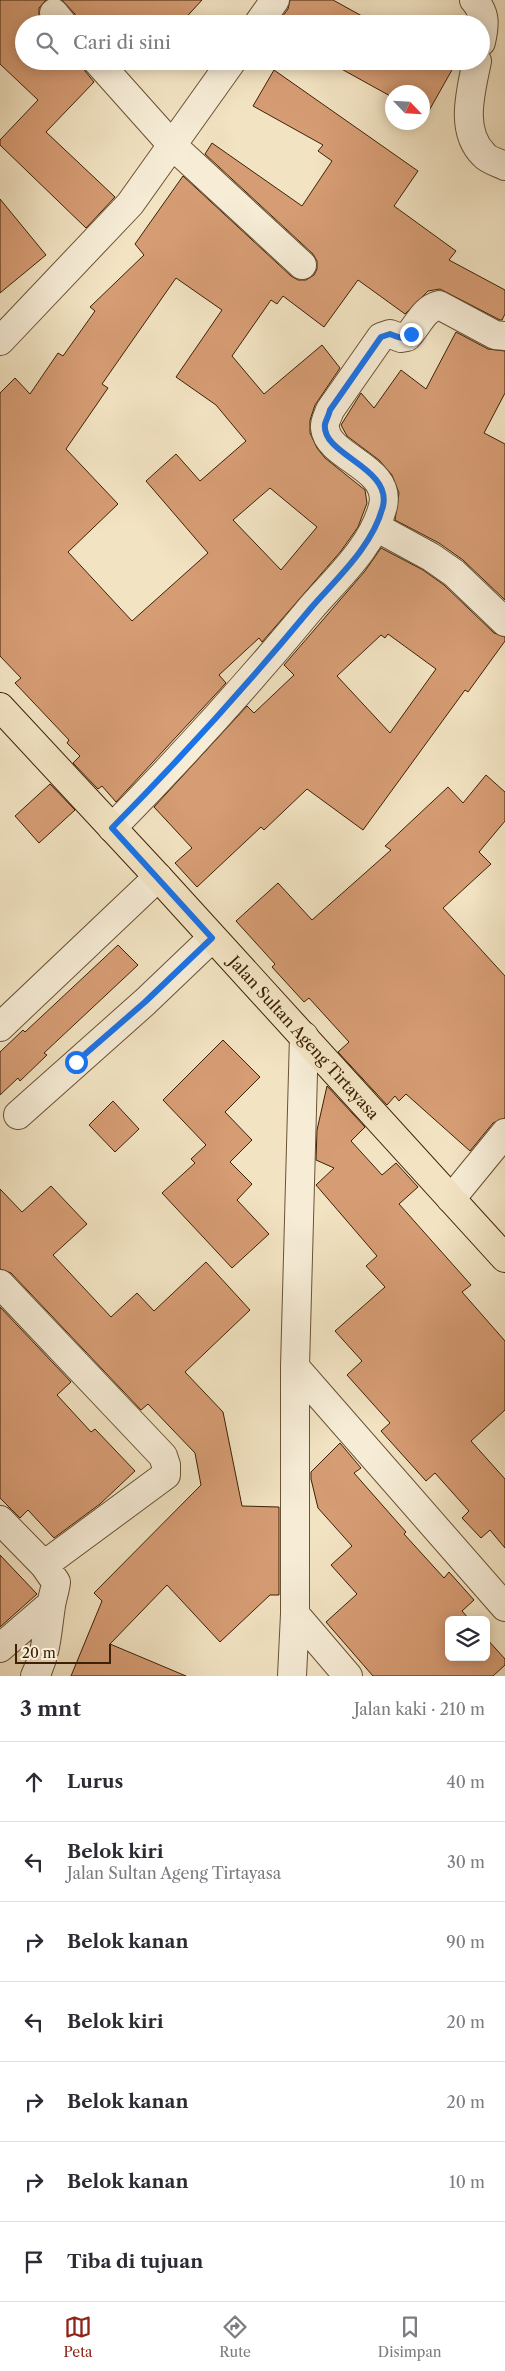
<!DOCTYPE html>
<html lang="id">
<head>
<meta charset="utf-8">
<style>
	body { margin:0; font-family:"Libre Caslon Text",serif; background:#f7f7f7; color:#2b2b33 }
	.controls { position:absolute; right:15px; bottom:15px; display:grid; overflow:hidden; border-radius:8px; box-shadow:0 2px 12px #0003 }
	.controls button { width:45px; height:45px; display:grid; place-items:center; padding:0; border:0; border-bottom:1px solid #e1e1e2; background:#fff; color:#2b2b33; font:25px sans-serif }
	.compass { position:absolute; left:385px; top:85px; width:45px; height:45px; border-radius:50%; background:#fff; box-shadow:0 2px 12px #0003; rotate:115deg }
	.scale { position:absolute; left:15px; bottom:12px; width:96px; box-sizing:border-box; padding-left:5px; border:2px solid #3d2105; border-top:0; font-size:14px; line-height:18px; white-space:nowrap; color:#3d2105; -webkit-text-stroke:4px #f7edd7; paint-order:stroke }
	.stop { position:absolute; width:15px; height:15px; margin:-11px; border:4px solid #1a73e8; border-radius:50%; background:#fff }
	.stop.end { background:#1a73e8; border-color:#fff; box-shadow:0 1px 5px #0008 }
	.list { margin:0; padding:0; list-style:none }
	h2 { display:flex; justify-content:space-between; align-items:center; height:65px; margin:0; padding:0 20px; font-size:21px }
	h2 small { font-size:16px; font-weight:400; color:#7c7c81 }
	.list li { display:grid; grid-template-columns:32px 1fr auto; gap:15px; align-items:center; box-sizing:border-box; height:80px; padding:0 20px; border-top:1px solid #e1e1e2 }
	.list b { display:block; font-size:19px; white-space:nowrap }
	.list p { margin:0; font-size:16px; white-space:nowrap; color:#7c7c81 }
	.list em { font-size:16px; font-style:normal; color:#7c7c81 }
	.icon { flex:none; width:28px; height:28px; fill:none; stroke:currentColor; stroke-width:2; stroke-linecap:round; stroke-linejoin:round }
	.map { position:relative; flex:none; width:505px; height:1676px; overflow:hidden }
	.search { position:absolute; background:#fff; box-shadow:0 2px 12px #0003; left:15px; right:15px; top:15px; height:55px; display:flex; align-items:center; gap:12px; box-sizing:border-box; padding:0 18px; border-radius:28px; color:#7c7c81; font-size:19px }
	.sheet { height:625px; background:#fff }
	nav { display:flex; justify-content:space-around; align-items:center; box-sizing:border-box; height:70px; border-top:1px solid #e1e1e2; background:#fff; font-size:14px; color:#7c7c81 }
	nav a { display:grid; justify-items:center; gap:2px }
	nav .on { color:#8f2418 }
	.map>svg:first-child { display:block }
</style>
</head>
<body>
<div class="map">
<svg width="505" height="1676" viewBox="0 0 505 1676">
	<rect width="100%" height="100%" fill="#f2e3c2"/>
	<filter id="stains"><feTurbulence type="fractalNoise" baseFrequency=".004" numOctaves="4"/><feColorMatrix values="0 0 0 0 .2 0 0 0 0 .09 0 0 0 0 .02 0 0 0 .5 -.17"/></filter>
	<radialGradient id="worn" r=".72"><stop offset=".6" stop-color="#630" stop-opacity="0"/><stop offset="1" stop-color="#630" stop-opacity=".3"/></radialGradient>
	<path fill="#d69c74" stroke="#3d2105" fill-rule="evenodd" d="M0,0H46L39,8V16L43,24H24V61H82L85,71L94,82L46,132L115,197L86,228L0,145V140L38,100L0,64Z
		M62,0H202L180,24H78L75,14Z
		M290,0H333L371,21L369,24H277L288,9Z
		M327,61H457L426,116L422,114V92H392V97Z
		M274,70L418,171L394,206L456,251L449,260L505,290V314L502,320H500L440,289L428,291L405,314L358,280L324,327L283,296L277,304L271,300L232,356L264,394L322,345L340,368L315,405L310,420V433L317,448L325,458L365,490L367,503L358,527L341,551L262,642L259,638L219,675L226,683L116,802L102,786L98,789L73,763L80,756L67,743L69,740L15,683L21,678L0,656V393L15,378L30,394L58,353L63,356L95,311L90,307L144,255L135,244L183,176L291,276L298,280H306L314,275L317,269V261L313,254L205,154L212,143L302,206L332,161L318,151L323,145L253,106ZM176,278L222,310L176,377L216,405L246,441L200,481L176,454L146,481L208,553L132,621L68,552L118,504L66,449L108,388L102,384ZM270,488L317,527L281,570L233,520Z
		M0,199L46,255L0,293Z
		M456,332L488,349L505,351V393L484,433L505,444V600L463,560L439,543L395,520L399,493L392,475L379,460L347,436L341,425L361,393L374,408L401,370L426,389Z
		M381,548L423,570L444,585L494,633L505,637V641L468,692L465,690L363,830L307,789L264,830L261,827L197,887L175,863L192,848L154,807L247,706L254,713L294,675L284,665L365,571ZM388,634L436,669L390,733L337,676L381,635L385,638Z
		M486,775L505,792V821L479,852L491,864L443,908L505,976V1118L493,1123L470,1151L406,1094L399,1101L395,1096L387,1105L338,1052L349,1042L309,998L304,1002L272,967L275,964L236,921L278,883L312,920L391,850L385,846L448,787L463,803Z
		M50,784L75,810L39,843L15,816Z
		M118,945L138,965L44,1053L47,1055L20,1081L18,1078L0,1095V1052L23,1030L25,1032Z
		M223,1040L260,1077L225,1112L252,1140L230,1162L252,1184L237,1200L269,1234L232,1268L162,1193L195,1163L191,1159L206,1145L163,1100Z
		M327,1086L365,1127L351,1141L382,1175L396,1163L418,1187L399,1204L471,1285L462,1292L505,1341V1410L471,1441L505,1479V1548L490,1530L481,1538L462,1518L469,1511L435,1473L426,1481L381,1431L390,1423L347,1375L362,1361L335,1331L385,1287L366,1266L377,1256L316,1185L334,1168L316,1160L317,1130Z
		M113,1101L139,1129L115,1152L89,1125Z
		M51,1186L87,1224L53,1255L111,1317L137,1293L154,1311L206,1262L250,1310L185,1372L223,1412L242,1506L279,1507V1595H270L220,1642L167,1585L110,1644L186,1676H71L102,1601L94,1593L201,1485L195,1453L148,1404L141,1410L11,1273L0,1269V1189L22,1212Z
		M0,1307L71,1382L57,1395L91,1432L95,1429L135,1471L100,1504L54,1538L28,1510L20,1518L0,1498Z
		M340,1443L361,1468L354,1473L406,1532L404,1534L444,1578L449,1572L474,1600L462,1611L470,1620H449V1657H486V1638L505,1659V1665L493,1676H373L326,1622L357,1594L331,1565L352,1546L318,1508L311,1479V1472Z
		M0,1555L37,1594L0,1627Z"/>
	<g fill="none" stroke-linecap="round" stroke-linejoin="round">
		<g stroke="#6a5234" stroke-width="30">
			<path id="minor" d="M474,0C486,14 485,24 481,42
				M54,13L63,24
				M258,24L275,0
				M97,61L172,145L302,265
				M477,61C471,91 459,131 484,155C488,160 499,163 505,166
				M0,341L130,204L232,61
				M376,527L431,557L454,573L505,622
				M112,828C182,757 248,684 311,608C337,578 373,546 383,506C392,467 328,458 325,428C324,422 328,416 330,410L381,337L390,334L401,338L407,337C418,326 423,309 439,305L495,335L505,336
				M0,1027L158,877
				M304,1036L295,1367L505,1607
				M18,1115L145,1002L212,938
				M451,1199L505,1133
				M0,1284L163,1456L166,1465V1475L44,1565
				M0,1520L44,1565L56,1582C55,1591 52,1598 51,1606C47,1631 47,1653 35,1676
				M295,1614L348,1676
				M0,1648L51,1604
				M292,1676L295,1614V1367"/>
		</g>
		<g stroke="#3d2105" stroke-width="30">
			<g id="major">
				<path id="s1" d="M0,707L158,877L505,1258"/>
			</g>
		</g>
		<use href="#minor" stroke="#f7edd7" stroke-width="28"/>
		<use href="#major" stroke="#f2e3c2" stroke-width="28"/>
	</g>
	<g fill="none" stroke-linecap="round" stroke-linejoin="round">
		<path stroke="#1a73e8" stroke-width="6" d="M76,1062L145,1002L212,938L112,828C182,757 248,684 311,608C337,578 373,546 383,506C392,467 321,455 325,424C326,420 329,415 330,410L381,337L390,334C398,337 404,341 411,334"/>
	</g>
	<g text-anchor="middle" stroke-width="4" stroke-linejoin="round" paint-order="stroke">
		<g font-size="16" fill="#3d2105" stroke="#f7edd7">
			<text dy="6" stroke="none"><textPath href="#s1" startOffset="449">Jalan Sultan Ageng Tirtayasa</textPath></text>
		</g>
	</g>
	<rect width="100%" height="100%" filter="url(#stains)"/>
	<rect width="100%" height="100%" fill="url(#worn)"/>
</svg>
<div class="controls">
<button><svg class="icon" aria-label="layers" viewBox="0 0 24 24"><path d="M12 4l9 5-9 5-9-5zM3 14l9 5 9-5"/></svg></button>
</div>
<svg class="compass" viewBox="-18 -18 36 36"><path d="M0-13l5 13h-10z" fill="#e53935"/><path d="M0 13l5-13h-10z" fill="#7c7c81"/></svg>
<div class="scale">20 m</div>
<div class="stop" style="left:76px;top:1062px"></div>
<div class="stop end" style="left:411px;top:334px"></div>
<div class="search"><svg class="icon" aria-label="search" viewBox="0 0 24 24"><circle cx="10" cy="10" r="6"/><path d="M15 15l6 6"/></svg>Cari di sini</div>
</div>
<section class="sheet">
<h2>3 mnt<small>Jalan kaki · 210 m</small></h2>
<ul class="list">
<li><svg class="icon" aria-label="ahead" viewBox="0 0 24 24"><path d="M12 20V5M6 11l6-6 6 6"/></svg><div><b>Lurus</b></div><em>40 m</em></li>
<li><svg class="icon" aria-label="left" viewBox="0 0 24 24"><path d="M17 20v-9H6M10 6l-5 5 5 5"/></svg><div><b>Belok kiri</b><p>Jalan Sultan Ageng Tirtayasa</p></div><em>30 m</em></li>
<li><svg class="icon" aria-label="right" viewBox="0 0 24 24"><path d="M7 20v-9h11M14 6l5 5-5 5"/></svg><div><b>Belok kanan</b></div><em>90 m</em></li>
<li><svg class="icon" aria-label="left" viewBox="0 0 24 24"><path d="M17 20v-9H6M10 6l-5 5 5 5"/></svg><div><b>Belok kiri</b></div><em>20 m</em></li>
<li><svg class="icon" aria-label="right" viewBox="0 0 24 24"><path d="M7 20v-9h11M14 6l5 5-5 5"/></svg><div><b>Belok kanan</b></div><em>20 m</em></li>
<li><svg class="icon" aria-label="right" viewBox="0 0 24 24"><path d="M7 20v-9h11M14 6l5 5-5 5"/></svg><div><b>Belok kanan</b></div><em>10 m</em></li>
<li><svg class="icon" aria-label="arrive" viewBox="0 0 24 24"><path d="M6 21V4h12l-3 4 3 4H6"/></svg><div><b>Tiba di tujuan</b></div></li>
</ul>
</section>
<nav>
<a class="on"><svg class="icon" aria-label="map" viewBox="0 0 24 24"><path d="M3 6l6-2 6 2 6-2v14l-6 2-6-2-6 2zM9 4v14M15 6v14"/></svg>Peta</a>
<a><svg class="icon" aria-label="directions" viewBox="0 0 24 24"><path d="M12 3l9 9-9 9-9-9zM9 14v-3h6M13 9l2 2-2 2"/></svg>Rute</a>
<a><svg class="icon" aria-label="saved" viewBox="0 0 24 24"><path d="M7 4h10v16l-5-4-5 4z"/></svg>Disimpan</a>
</nav>
</body>
</html>
